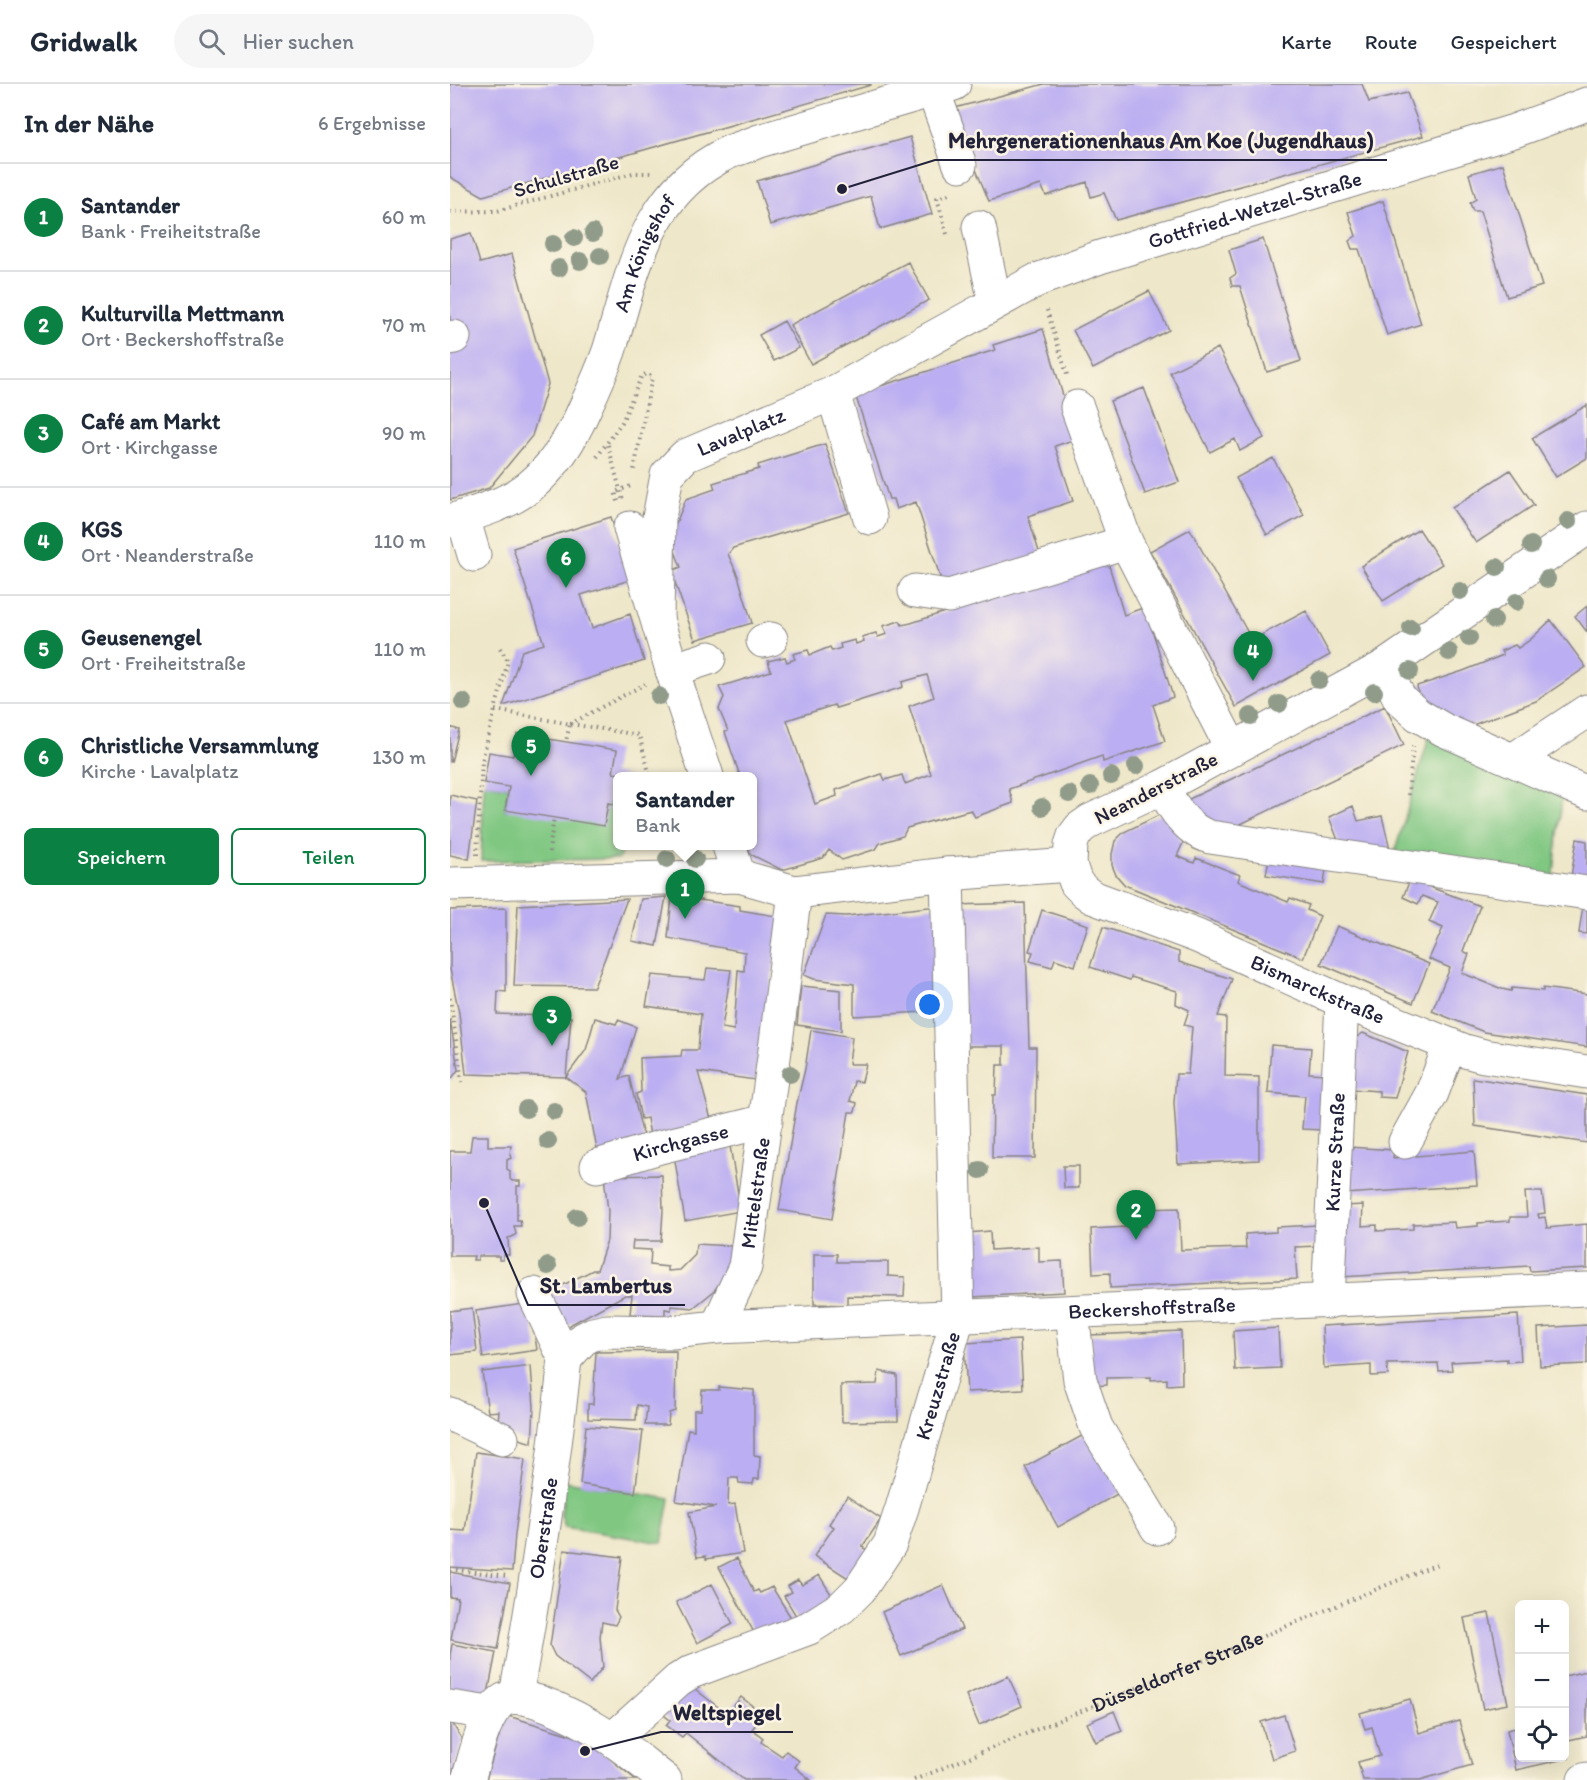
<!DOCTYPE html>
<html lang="de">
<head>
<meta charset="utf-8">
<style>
	body { margin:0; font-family:Itim,sans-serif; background:#f6f6f7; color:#1f2937 }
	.controls { position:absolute; right:18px; bottom:18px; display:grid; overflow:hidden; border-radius:9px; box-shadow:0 6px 24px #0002 }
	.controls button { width:54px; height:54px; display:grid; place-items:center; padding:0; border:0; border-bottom:2px solid #e0e1e3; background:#fff; color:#1f2937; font:30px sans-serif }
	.you { position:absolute; left:480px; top:921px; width:21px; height:21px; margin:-15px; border:4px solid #fff; border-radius:50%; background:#1a73e8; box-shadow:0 0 0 9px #1a73e833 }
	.badge { display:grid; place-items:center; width:39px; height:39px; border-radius:50%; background:#0b8043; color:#fff; font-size:20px; font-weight:700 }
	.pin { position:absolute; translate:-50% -50px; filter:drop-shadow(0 2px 3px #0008) }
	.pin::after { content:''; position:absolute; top:32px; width:21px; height:18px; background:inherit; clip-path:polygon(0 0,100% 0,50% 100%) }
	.popup { position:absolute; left:163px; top:688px; width:144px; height:78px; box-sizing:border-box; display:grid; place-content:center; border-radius:9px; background:#fff; filter:drop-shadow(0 2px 4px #0005); font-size:20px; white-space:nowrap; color:#747a83 }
	.popup b { font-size:22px; color:#1f2937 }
	.popup::after { content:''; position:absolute; left:50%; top:100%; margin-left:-12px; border:12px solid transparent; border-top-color:#fff }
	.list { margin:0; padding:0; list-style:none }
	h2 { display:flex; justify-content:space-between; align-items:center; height:78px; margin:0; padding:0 24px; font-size:26px }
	h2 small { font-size:20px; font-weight:400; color:#747a83 }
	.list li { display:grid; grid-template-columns:39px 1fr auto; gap:18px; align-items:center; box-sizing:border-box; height:108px; padding:0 24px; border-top:2px solid #e0e1e3 }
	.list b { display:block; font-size:22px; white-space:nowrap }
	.list p { margin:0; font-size:20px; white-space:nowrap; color:#747a83 }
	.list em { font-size:20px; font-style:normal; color:#747a83 }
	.actions { display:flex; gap:12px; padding:18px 24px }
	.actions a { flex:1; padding:14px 0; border:2px solid #0b8043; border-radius:9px; text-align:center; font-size:21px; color:#0b8043 }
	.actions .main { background:#0b8043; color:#fff }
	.icon { flex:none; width:33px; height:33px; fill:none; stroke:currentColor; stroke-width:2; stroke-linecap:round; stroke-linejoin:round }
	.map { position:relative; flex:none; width:1137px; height:1696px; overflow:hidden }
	header { display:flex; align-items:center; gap:36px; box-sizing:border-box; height:84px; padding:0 30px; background:#fff; border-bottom:2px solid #e0e1e3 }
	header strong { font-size:28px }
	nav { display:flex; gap:33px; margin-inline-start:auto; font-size:21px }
	.search { width:420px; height:54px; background:#f6f6f7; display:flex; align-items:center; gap:15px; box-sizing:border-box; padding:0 21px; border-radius:33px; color:#747a83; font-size:22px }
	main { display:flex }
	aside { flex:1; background:#fff }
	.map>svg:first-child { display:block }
</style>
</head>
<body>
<header>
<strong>Gridwalk</strong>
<div class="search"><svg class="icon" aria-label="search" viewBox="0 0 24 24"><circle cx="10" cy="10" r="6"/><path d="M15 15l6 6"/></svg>Hier suchen</div>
<nav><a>Karte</a><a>Route</a><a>Gespeichert</a></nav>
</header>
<main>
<aside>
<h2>In der Nähe<small>6 Ergebnisse</small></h2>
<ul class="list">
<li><span class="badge">1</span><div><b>Santander</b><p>Bank · Freiheitstraße</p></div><em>60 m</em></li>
<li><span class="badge">2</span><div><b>Kulturvilla Mettmann</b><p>Ort · Beckershoffstraße</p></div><em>70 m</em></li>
<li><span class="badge">3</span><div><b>Café am Markt</b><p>Ort · Kirchgasse</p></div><em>90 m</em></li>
<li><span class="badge">4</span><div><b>KGS</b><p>Ort · Neanderstraße</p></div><em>110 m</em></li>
<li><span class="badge">5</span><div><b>Geusenengel</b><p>Ort · Freiheitstraße</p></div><em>110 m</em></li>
<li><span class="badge">6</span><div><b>Christliche Versammlung</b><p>Kirche · Lavalplatz</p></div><em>130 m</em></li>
</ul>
<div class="actions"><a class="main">Speichern</a><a>Teilen</a></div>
</aside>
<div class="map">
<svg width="1137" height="1696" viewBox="0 0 1137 1696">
	<rect width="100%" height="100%" fill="#fcf5e5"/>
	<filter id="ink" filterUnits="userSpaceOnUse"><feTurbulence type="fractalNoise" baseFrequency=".0167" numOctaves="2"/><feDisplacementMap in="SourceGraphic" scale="12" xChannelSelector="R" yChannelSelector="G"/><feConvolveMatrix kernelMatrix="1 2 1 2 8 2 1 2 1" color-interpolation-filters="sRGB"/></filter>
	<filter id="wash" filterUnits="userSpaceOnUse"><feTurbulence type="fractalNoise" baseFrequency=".008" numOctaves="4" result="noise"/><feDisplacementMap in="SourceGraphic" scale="24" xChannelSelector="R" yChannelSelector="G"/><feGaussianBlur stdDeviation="1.35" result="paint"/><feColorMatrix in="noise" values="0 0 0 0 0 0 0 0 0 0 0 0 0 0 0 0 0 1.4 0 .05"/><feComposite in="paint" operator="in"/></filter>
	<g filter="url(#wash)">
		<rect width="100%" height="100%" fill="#eee7c9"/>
		<path fill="#80c782" stroke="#51745e" stroke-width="1.5" d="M979,653L1112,712L1103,798L943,774Z
			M34,699L59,703L55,726L158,719L167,721L168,762H173L169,775L31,777Z
			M116,1397L220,1415L212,1459L115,1443L111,1431Z"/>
		<g id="blocks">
			<path fill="#bbaef2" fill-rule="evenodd" d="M0,0H421V1L33,112L0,93Z
				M594,0H912L919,18L957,9L973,52L666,136L654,109L641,113L637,98L596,112L591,101L539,117L501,25Z
				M460,53L482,130L430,145L421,112L320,141L307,97Z
				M1053,80L1092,202L1057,213L1030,127H1023L1020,119L1026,115L1019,90Z
				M933,117L971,240L937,251L909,165H902L899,157L906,152L898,128Z
				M21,149L30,179L62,170L98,300L82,352L39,404L0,416V155Z
				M813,155L851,277L817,288L790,202H782L780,194L786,190L779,166Z
				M458,178L479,216L361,280L340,241Z
				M699,207L719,246L643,285L623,246Z
				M334,237L349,264L324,277L309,251Z
				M593,245L626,355L605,362L623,417L578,432L590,471L493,502L466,418L446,425L443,415H439L405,310L545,266L543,261Z
				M768,264L814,354L790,367L785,355L760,368L720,288Z
				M694,304L729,398L695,410L660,317Z
				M1137,321V374L1106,393L1082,354Z
				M375,360L399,429L283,464L278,470L288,492L302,539L245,556L221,487L231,483L220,454L236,415L265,405L263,399L309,385L308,381Z
				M823,374L854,431L817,451L786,394Z
				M1060,386L1084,421L1026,459L1002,424Z
				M161,433L180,496L131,511L142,544L180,530L194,577L53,622L72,567L94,560L63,464Z
				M740,445L802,556L856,527L880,571L786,623L700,467Z
				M969,445L992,480L933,517L911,482Z
				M657,475L674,531L695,523L700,539L723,613L703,621L715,657L653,678L652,672L559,705L563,719L525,733L521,726L457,744L453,752L430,759L426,765L392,776L379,766L373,774L332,786L300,770L298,762H303V693L290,692L275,648L278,647L269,625L274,613L269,603L321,587L318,577L335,573L337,578L345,575L343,570L358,566L360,571L380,563L382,567L391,564L390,560L405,556L406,560L414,557L412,553L426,549L428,553L437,550L433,542L450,537L452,541L461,539ZM477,591L484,613L459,622L481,690L455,700L452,691L435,696L432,690L386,706L387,712L365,720L337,636L384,621L386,624L453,603L452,598Z
				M1137,522V548L1125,532Z
				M1101,536L1136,583L1086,617L1015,644L966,613L968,607L967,602L1013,587L1053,571L1051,567L1065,561L1068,564L1080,556Z
				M935,622L954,661L770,750L737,716Z
				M0,643L9,646L1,678H0Z
				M67,650L167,666L163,689L180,692H168V721L158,719L154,742L55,726L59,703L34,699L39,668L63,672Z
				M0,711L27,717L19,775L0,771Z
				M903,722L908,737L932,732L940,765L891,764L879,733Z
				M711,730L721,737L733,759L727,772L744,779L746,774L790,791L788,797L838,818L840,814L859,821L857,826L870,832L853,874L675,801L666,791L662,781V770L665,757L674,748Z
				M1127,755L1137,757V802L1120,799Z
				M820,769L877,778L874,800L816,791Z
				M962,791L982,799L980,803L1030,822L1013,867L1019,870L1012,889L1052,905L1061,907L1062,904L1093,907V904L1137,910V963L1034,948L982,927L1000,884L979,875L993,844L979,838L988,818L972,812L968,820L953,813Z
				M222,812L290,822V826L332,833L305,996L248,988L262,1039L201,1057L197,1034L191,1035L186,1010L191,1008L190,974L231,972L232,966H248L251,930L196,922L202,891L255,896L257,884L281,886L272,944L284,946L288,886L294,887L295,868L218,854Z
				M216,813L207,862L182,857L191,815Z
				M1134,813H1137V850L1129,849Z
				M177,815L144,903L64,902L68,821Z
				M575,819L579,963H586L585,1074H542L543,1011H546L547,981H554V962H517L505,821Z
				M488,822L492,927L404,932V900L364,895L354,891L376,831L396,832Z
				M56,824V908L48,907L47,930L121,933L116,993L136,966L145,934L166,940L168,936L186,943L170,995L179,992L196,1065L149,1076L136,1008L116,993L16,990L9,929L0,885V826Z
				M592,826L638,841L625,882L605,875L602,883L580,877L583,868L579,867Z
				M887,842L979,880L963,919L871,880Z
				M653,843L729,868V878L782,895L768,932L776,933L775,992L809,993V1076L728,1080L724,1019L726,990H738L742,943L734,941L739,926L726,920L727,907L681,893L680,896L677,895L640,883Z
				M351,902L391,906V947L347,941Z
				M0,935L8,986L0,997Z
				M361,946L402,953L399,980H416L412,998L404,997L400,1017L407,1019L405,1028H399L382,1135L329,1126L347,1019L355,985Z
				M913,949L958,968L945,1014L929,1013V1007L901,1005L904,955Z
				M821,961L861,964L859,989L876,990L872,1046L852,1045L855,1012L818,1009Z
				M1023,994L1137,1011V1059L1025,1042Z
				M22,1052H38V1062H61L60,1071L61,1074L57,1076V1085L60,1087V1095L62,1097H70V1102H67V1136H70L71,1142H64L66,1150L62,1153L58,1154L59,1171H53V1176H49V1172H28V1176H23L24,1172H0V1067H20Z
				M279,1056L291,1127L235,1137L223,1065Z
				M898,1063L944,1066L943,1074L1024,1067L1027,1101L895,1110Z
				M613,1082H629V1104H614Z
				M212,1091L213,1127L211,1157H183L182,1165L201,1166L200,1181L218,1183V1187L230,1186L245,1171L246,1160L281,1162V1182L264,1207L243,1224L221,1222V1226L215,1225V1231L180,1230L182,1211H175L116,1243L97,1209L143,1186H147L157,1156L158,1127L154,1092Z
				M1075,1108H1092L1095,1129L1088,1130L1089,1134L1095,1133L1097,1144L1137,1140V1184L1080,1187L1079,1182L891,1193L895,1122L913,1121L912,1142L927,1141V1147L963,1145V1140L1004,1138L1005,1144L1028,1142V1139L1060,1137V1133H1077Z
				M729,1124L731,1166L796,1164L795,1150L826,1148V1143L869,1141L868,1162L845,1163L847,1195L660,1204V1189L643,1190L641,1145L696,1142V1125Z
				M540,1147L541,1166L589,1163V1178L612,1177L614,1208L522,1213L518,1149Z
				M364,1170H387V1178H438V1192L455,1193L454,1213L397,1212V1221L364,1220Z
				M80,1219L87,1266L33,1274L26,1227Z
				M22,1224L27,1268L0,1271V1227Z
				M1068,1231L1071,1277L1057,1278V1275L1001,1278L1002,1286L989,1287L988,1279L937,1280L938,1291L921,1292V1281L874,1284L872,1242Z
				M1137,1241V1280L1090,1282L1088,1244Z
				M828,1244L830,1284L785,1286L783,1247Z
				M731,1247L732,1300L717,1301V1295L701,1296V1293L657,1294V1301L642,1302L641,1251Z
				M570,1256L573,1305L517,1308L514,1259Z
				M226,1267L225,1327L219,1329L218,1341H195L197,1323L187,1321L186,1336L138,1335V1320H143L146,1268Z
				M81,1282L84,1323L82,1359L47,1348L49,1327L38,1328L32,1288Z
				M429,1287L447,1291L448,1337L392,1338L391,1301L427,1300Z
				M269,1303L304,1306V1371L310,1372L309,1395H304L303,1400L289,1399L288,1394H279L278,1421L285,1420L293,1469L256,1475V1472L247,1473L239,1428L266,1423L226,1417L238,1345L244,1346V1326H251L252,1306H269Z
				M136,1342L193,1347L185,1409L130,1400Z
				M639,1348L671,1408L608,1443L575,1383Z
				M26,1368L75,1375L65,1450L62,1487L0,1483V1446L15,1447Z
				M397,1412L431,1435L412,1463L417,1466L398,1494L364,1472L384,1443L379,1440Z
				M114,1466L172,1473L165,1526L169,1533L165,1541L152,1538L150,1553L153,1583L140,1599L105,1572L100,1562Z
				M287,1474L304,1508L308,1506L310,1509L322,1503L343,1537L308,1556L269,1483Z
				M0,1488L60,1499L48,1565L1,1556L8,1514L0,1513Z
				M369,1491L386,1518L351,1540L334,1512L342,1508L338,1502L348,1496L352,1501Z
				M262,1500L283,1540L247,1559L226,1518Z
				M493,1501L512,1545L451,1572L432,1528Z
				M1039,1529L1058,1620L1033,1625L1014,1534Z
				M2,1560L46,1568L37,1615L0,1608V1571Z
				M1137,1587V1652L1114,1657V1592Z
				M558,1592L572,1622L529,1641L516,1611Z
				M236,1598L277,1630L291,1613L314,1631L302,1645L313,1654L311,1658L332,1672L336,1667L349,1677L345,1683L361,1696H294L236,1649L232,1653L216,1641L220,1636L211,1629Z
				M960,1615L969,1649L1009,1637L1022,1681L970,1696H913L908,1678L930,1672L922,1643L915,1645L910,1629Z
				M664,1627L672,1647L646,1658L637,1639Z
				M55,1631L137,1656L186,1696H36Z
				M834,1631L845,1667L822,1675L811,1638Z
				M0,1635L13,1657L0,1695Z
				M1070,1643V1674H1114L1115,1660L1119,1674L1066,1686L1057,1646Z"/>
		</g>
	</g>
	<g filter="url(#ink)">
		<use href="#blocks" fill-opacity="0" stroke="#888482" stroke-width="1.5"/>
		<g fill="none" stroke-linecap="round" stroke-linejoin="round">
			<g stroke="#888482" stroke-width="35">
				<g id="minor">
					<path d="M483,6L510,81"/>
					<path d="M529,143L545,218"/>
					<path d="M0,254L4,253"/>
					<path d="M383,309L420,434"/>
					<path d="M627,323L676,458L782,665"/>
					<path d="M13,433L24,471"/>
					<path id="s2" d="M0,437C26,429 57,420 79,403C105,382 121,356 134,326C143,307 152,287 159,267C184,187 194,109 279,68C289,64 300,61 309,57L504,0"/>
					<path d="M180,444L222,586L257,692"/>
					<path id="s3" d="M1137,444L934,583L712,703L640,737L630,744L624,752L621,761L620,781L626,799L634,807L642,813L747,852L892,917L1015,967L1034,972L1137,988"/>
					<path d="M465,507L499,512L676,458"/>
					<path id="s4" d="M207,533L209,434L217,391L235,372L383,309L587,196L650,173L1064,47L1137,20"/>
					<path d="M313,557L321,555"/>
					<path d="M934,583L950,615L968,631L994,646L1137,709"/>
					<path d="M222,586L259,574"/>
					<path d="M1063,676L1137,627"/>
					<path d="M712,703C723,723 737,747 760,753L1137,809"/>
					<path d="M279,762L289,792"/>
					<path d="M0,800L289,792L345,808L497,790L620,781"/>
					<path d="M955,1058L982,1009L1000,961"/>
					<path id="s5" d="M147,1082L210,1063L316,1037"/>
					<path d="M84,1210L115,1275"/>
					<path id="s6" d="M878,1218L892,917"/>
					<path d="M622,1229L630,1296L646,1343L707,1444"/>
					<path id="s7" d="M267,1243L295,1183L325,966L345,808"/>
					<path id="s8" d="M115,1275L133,1255L143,1250L157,1247L222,1248L267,1243L1137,1205"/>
					<path d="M0,1330L52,1355"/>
					<path id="s9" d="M66,1612C86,1500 103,1389 115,1275"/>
					<path d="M0,1623L40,1629"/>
					<path id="s10" d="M163,1655L228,1596L241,1588L359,1544L392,1523L410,1505L440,1460L452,1424L508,1233L497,790"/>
					<path d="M18,1696C25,1674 33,1631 52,1617C73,1601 145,1643 164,1657C182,1669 198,1683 215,1696"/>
					<path d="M1134,1696L1137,1695"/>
				</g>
			</g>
			<g stroke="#888482" stroke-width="4" stroke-dasharray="1.5 4.5" stroke-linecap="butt">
				<path d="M0,128L47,127L183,89H201"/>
				<path d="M497,150L487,114L499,110"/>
				<path d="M597,226L618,294"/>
				<path d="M158,361L173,417"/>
				<path d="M147,373L172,338L192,291L198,290L202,293L184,386"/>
				<path d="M168,417L165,408L181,402V399"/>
				<path d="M50,564L58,577L45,626L120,640L116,657"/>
				<path d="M120,640L195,600"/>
				<path d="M121,640L189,651L200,692"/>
				<path d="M958,711L963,662"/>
				<path d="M99,768L104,733"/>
				<path d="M27,771L32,677L45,626"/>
				<path d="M0,914L12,998"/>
				<path d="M0,1485L57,1492"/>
				<path id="s1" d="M464,1696L990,1479"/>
			</g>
			<use href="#minor" stroke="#fff" stroke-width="33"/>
		</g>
		<g fill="#909b89">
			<circle cx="143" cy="149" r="9"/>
			<circle cx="124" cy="154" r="9"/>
			<circle cx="103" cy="160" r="9"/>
			<circle cx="150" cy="172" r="9"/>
			<circle cx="130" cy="177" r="9"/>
			<circle cx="109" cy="184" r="9"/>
			<circle cx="1118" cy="437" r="9"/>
			<circle cx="1081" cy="461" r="9"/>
			<circle cx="1047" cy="483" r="9"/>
			<circle cx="1097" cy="495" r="9"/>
			<circle cx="1010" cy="507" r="9"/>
			<circle cx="1066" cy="518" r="9"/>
			<circle cx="1044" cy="536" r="9"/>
			<circle cx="961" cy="544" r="9"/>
			<circle cx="1019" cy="554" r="9"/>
			<circle cx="999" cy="568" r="9"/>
			<circle cx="960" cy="587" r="9"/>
			<circle cx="869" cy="596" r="9"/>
			<circle cx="924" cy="608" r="9"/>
			<circle cx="209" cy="612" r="9"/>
			<circle cx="13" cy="618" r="9"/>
			<circle cx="829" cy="620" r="9"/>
			<circle cx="801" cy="632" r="9"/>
			<circle cx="686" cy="682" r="9"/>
			<circle cx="661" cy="692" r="9"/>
			<circle cx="640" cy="702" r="9"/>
			<circle cx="619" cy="710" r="9"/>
			<circle cx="592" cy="723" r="9"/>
			<circle cx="217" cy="775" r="9"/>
			<circle cx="245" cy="775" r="9"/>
			<circle cx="340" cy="990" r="9"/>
			<circle cx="76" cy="1025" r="9"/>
			<circle cx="104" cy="1027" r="9"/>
			<circle cx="98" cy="1057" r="9"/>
			<circle cx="530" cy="1086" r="9"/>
			<circle cx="127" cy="1133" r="9"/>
			<circle cx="98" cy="1182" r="9"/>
		</g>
	</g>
	<g text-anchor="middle" stroke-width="5" stroke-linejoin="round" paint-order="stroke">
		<g font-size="21" fill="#22223b" stroke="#fcf5e5">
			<text transform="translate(116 92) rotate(-16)" y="7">Schulstraße</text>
			<text dy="7" stroke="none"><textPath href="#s4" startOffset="792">Gottfried-Wetzel-Straße</textPath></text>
			<text dy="7" stroke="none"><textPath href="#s2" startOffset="350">Am Königshof</textPath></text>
			<text dy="7" stroke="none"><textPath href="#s4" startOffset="230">Lavalplatz</textPath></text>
			<text transform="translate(706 704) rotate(-27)" y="7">Neanderstraße</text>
			<text dy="7" stroke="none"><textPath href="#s3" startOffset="914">Bismarckstraße</textPath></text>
			<text dy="7" stroke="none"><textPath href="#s5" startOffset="87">Kirchgasse</textPath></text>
			<text dy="7" stroke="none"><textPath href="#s6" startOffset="150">Kurze Straße</textPath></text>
			<text dy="7" stroke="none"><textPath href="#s7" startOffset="141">Mittelstraße</textPath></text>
			<text dy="7" stroke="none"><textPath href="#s8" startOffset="598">Beckershoffstraße</textPath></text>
			<text dy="7" stroke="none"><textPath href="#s10" startOffset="513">Kreuzstraße</textPath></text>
			<text dy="7" stroke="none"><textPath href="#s9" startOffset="170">Oberstraße</textPath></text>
			<text dy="7" stroke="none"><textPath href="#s1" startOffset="285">Düsseldorfer Straße</textPath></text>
		</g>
	</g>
	<path fill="none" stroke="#22223b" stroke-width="2" d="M392 105L485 76H937M34 1119L78 1221H235M135 1667L211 1648H343"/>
	<g fill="#22223b" stroke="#fcf5e5" stroke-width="2">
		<circle cx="392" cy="105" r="6"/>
		<circle cx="34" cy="1119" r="6"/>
		<circle cx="135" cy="1667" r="6"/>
	</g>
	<g font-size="22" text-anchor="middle" font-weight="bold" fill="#22223b" stroke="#fcf5e5" stroke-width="5" stroke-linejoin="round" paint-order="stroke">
		<text x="711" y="64">Mehrgenerationenhaus Am Koe (Jugendhaus)</text>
		<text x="156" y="1209">St. Lambertus</text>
		<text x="277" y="1636">Weltspiegel</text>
	</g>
</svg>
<div class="controls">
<button>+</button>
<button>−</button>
<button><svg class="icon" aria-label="locate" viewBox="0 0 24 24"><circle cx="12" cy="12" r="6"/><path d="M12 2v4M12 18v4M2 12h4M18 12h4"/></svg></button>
</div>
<div class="you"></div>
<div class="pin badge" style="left:235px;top:835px">1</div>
<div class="popup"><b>Santander</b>Bank</div>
<div class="pin badge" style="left:686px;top:1156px">2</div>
<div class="pin badge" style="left:102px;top:962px">3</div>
<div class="pin badge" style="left:803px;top:597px">4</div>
<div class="pin badge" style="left:81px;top:692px">5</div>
<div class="pin badge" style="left:116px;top:504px">6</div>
</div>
</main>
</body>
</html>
